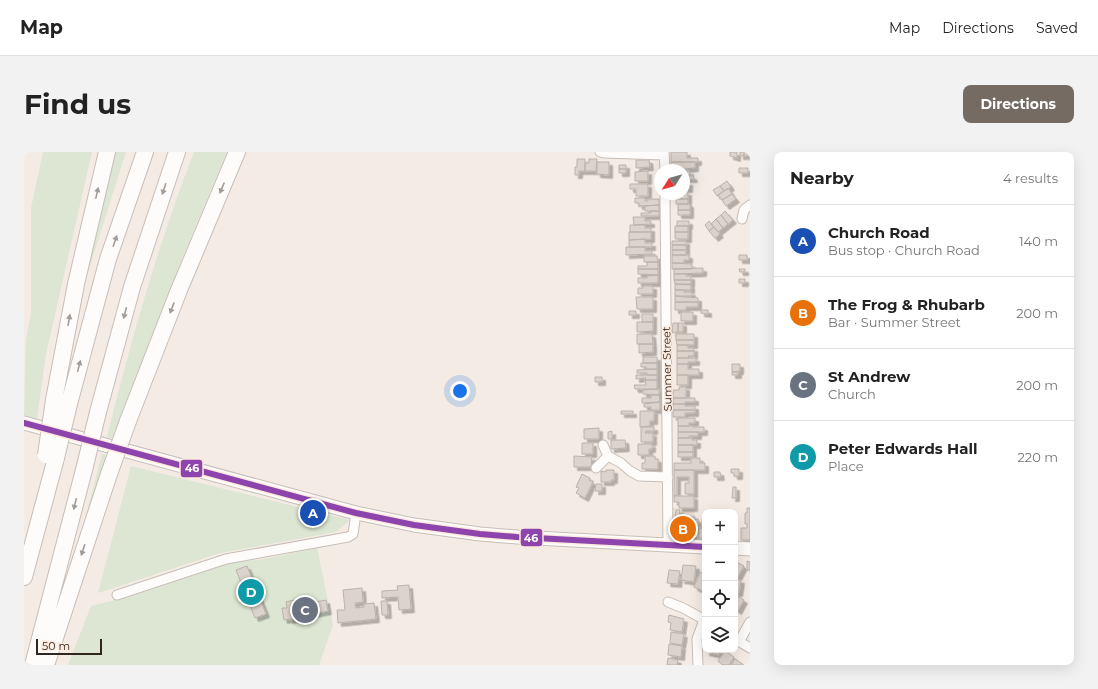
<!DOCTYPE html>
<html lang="en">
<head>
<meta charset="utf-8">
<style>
	body { margin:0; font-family:Montserrat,sans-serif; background:#f2f2f2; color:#222 }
	.controls { position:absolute; right:12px; bottom:12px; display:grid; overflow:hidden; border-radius:8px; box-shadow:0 4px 16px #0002 }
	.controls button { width:36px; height:36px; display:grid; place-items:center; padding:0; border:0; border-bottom:1px solid #e0e0e0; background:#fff; color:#222; font:20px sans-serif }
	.compass { position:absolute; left:630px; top:12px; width:36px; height:36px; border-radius:50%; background:#fff; box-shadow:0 4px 16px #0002; rotate:233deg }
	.scale { position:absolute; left:12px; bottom:10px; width:66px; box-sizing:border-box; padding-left:4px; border:2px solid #31261e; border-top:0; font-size:11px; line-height:14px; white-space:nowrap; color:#31261e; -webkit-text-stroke:3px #fbeadd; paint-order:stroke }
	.you { position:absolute; left:436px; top:239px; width:14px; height:14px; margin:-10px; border:3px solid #fff; border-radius:50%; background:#1a73e8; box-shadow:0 0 0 6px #1a73e833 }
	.badge { display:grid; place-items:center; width:26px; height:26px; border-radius:50%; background:#756b63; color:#fff; font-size:13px; font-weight:700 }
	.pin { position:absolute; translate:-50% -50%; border:2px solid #fff; box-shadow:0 1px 4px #0006 }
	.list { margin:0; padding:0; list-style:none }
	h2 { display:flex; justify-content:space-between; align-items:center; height:52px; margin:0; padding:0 16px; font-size:17px }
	h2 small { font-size:13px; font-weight:400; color:#767676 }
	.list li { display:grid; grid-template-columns:26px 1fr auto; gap:12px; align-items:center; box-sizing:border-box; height:72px; padding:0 16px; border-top:1px solid #e0e0e0 }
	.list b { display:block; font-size:15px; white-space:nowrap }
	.list p { margin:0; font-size:13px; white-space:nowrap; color:#767676 }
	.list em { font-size:13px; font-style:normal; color:#767676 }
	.icon { flex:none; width:22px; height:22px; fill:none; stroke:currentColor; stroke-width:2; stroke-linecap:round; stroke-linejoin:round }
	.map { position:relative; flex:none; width:726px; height:513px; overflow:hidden; border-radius:8px }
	header { display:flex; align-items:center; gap:24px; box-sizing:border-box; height:56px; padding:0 20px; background:#fff; border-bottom:1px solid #e0e0e0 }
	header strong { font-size:19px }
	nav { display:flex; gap:22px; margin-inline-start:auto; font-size:14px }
	.intro { display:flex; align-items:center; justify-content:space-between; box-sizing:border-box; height:96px; padding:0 24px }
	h1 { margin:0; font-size:28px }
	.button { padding:10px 18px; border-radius:8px; background:#756b63; color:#fff; font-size:14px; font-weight:700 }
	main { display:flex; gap:24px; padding:0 24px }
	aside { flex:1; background:#fff; border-radius:8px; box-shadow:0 4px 16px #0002 }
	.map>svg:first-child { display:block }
</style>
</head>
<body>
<header>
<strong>Map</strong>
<nav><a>Map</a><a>Directions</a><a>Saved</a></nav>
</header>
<div class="intro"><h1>Find us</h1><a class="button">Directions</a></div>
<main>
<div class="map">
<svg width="726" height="513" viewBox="0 0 726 513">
	<defs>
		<filter id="shadow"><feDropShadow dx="3.5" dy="3.5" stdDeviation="0" flood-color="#0004"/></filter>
	</defs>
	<rect width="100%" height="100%" fill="#f4ebe4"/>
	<path fill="#eaded1" d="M648,356H671L670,387L648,386Z"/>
	<path fill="#dce6d2" d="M19,0H68L22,202L13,267L0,263L2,188L7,161V56Z
		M89,0H102L58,139Z
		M170,0H203L160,101L88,286L83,285C107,188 134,93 170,0Z
		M78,302L82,303L61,375H59Z
		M107,314L326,368L312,380L196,401L74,441Z
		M293,396L309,473L295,513H44L67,454L111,443L205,411L240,407Z"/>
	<path fill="#dcd3cc" stroke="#bbb2ab" filter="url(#shadow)" d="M647,0H663V6H674V10H647Z
		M706,0H713V6L706,4Z
		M716,0H720V4H716Z
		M720,0H723V4H720Z
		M553,7H561V19H555V23H551V15H553Z
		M565,7H573L572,19H561V11H565Z
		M612,8H625L626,15L612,16Z
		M573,10H585V23L573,22Z
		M647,10H671V16L647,18Z
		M595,13H602V17H595Z
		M715,16H724V21H715Z
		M595,17H602V21H595Z
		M624,19V29H611V20Z
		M660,19H666V24H660Z
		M660,24H669L670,27H660Z
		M703,29L707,35L700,39L696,34Z
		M660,30H665V33H660Z
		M606,32H624V44H612V37H606Z
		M660,33H665V37H660Z
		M696,34L700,39L693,44L689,38Z
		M704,36L708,42L698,48L694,43Z
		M660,40H664V47H652V42H660Z
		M708,42L712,47L702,54L698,48Z
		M611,46H621V49H624V47H635V53L615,54V51H611Z
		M652,47H664V52H652Z
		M654,52H666V58H654Z
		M635,53V59H621V54Z
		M654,58H666V63H654Z
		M627,59H635V64H617V61H627Z
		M701,59L709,68L704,72L697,63Z
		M697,63L704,72L699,76L692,67Z
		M609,65H621V69H627V72L610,73Z
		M692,67L699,76L694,80L687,72Z
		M653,69H665V74H653Z
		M685,69L690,75L685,79L681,73Z
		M606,73H621V76H627V80H606Z
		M651,74H664V80H651Z
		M690,75L696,82L691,86L685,79Z
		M605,80H627V87L605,88Z
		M651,80H664V87H651Z
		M621,87V91H628V95H605V88Z
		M648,89H662V93H648Z
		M648,93H662V98H648Z
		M602,95H621V99H628V102L602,103Z
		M648,98H662V103H648Z
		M648,103H665V108H660V111H648Z
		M715,103H723V108H715Z
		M620,104H633L634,110H620Z
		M623,110H634V117H614V114H623Z
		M648,111L668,112V117H648Z
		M679,116V121L650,122V117Z
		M614,117H634V123L614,122Z
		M715,117H721V120H716Z
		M650,122H662V124H667V128H650Z
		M634,123V131H614V126H623V124Z
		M715,127H721V131H715Z
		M650,128H667V132H651Z
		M651,132L667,133V138H651Z
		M619,134H629V142H614V136H619Z
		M651,138H660V140H668V144H651Z
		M651,144L674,146V150H651Z
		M612,145H629V157H613Z
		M651,150H674V155H662V158H651Z
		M677,158H684V162L677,161Z
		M605,159H612V163H605Z
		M657,160H669V169H657Z
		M618,162H629V170H618Z
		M613,170H629V179L613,180Z
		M649,171H654V180L648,181Z
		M654,171H659V180H654Z
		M613,182H628L629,192H613Z
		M652,182H670V188H652Z
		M652,188H670V193H653Z
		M615,192H629V200L615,201Z
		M653,193H664V196H670V199H653Z
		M653,199H670V204H664L665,206H653Z
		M619,205H633V211H619Z
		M653,206H672V210H664V212H653Z
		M617,211H633V217H622V215H617Z
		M653,212H664V217H675V223H653Z
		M708,212H716V219L708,220Z
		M633,217V223H623V221H613V218Z
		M708,220H714V223H708Z
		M612,223H633V228H621L622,226L612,227Z
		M653,223H664V233H653Z
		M571,225H578V230H571Z
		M621,228H633V237H611L610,233H622Z
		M655,235H662V246H649V238H655Z
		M635,237V243L619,242V238Z
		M627,243H635L636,250L618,251V246H627Z
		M649,246H671V250H661V252H649Z
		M636,250V258H627V255H620V252Z
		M649,252H661V254H671V258H649Z
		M649,258H671V261H661V265H649Z
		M597,259H609V262H597Z
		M616,259H630V269H626V274L616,275Z
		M654,266H671V271H665V274H654Z
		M654,274H669V275H680V280H654Z
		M617,275H630V279H622L621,281H629V290H617Z
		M575,276V287H560V277Z
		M588,279V287H584V280Z
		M654,280H674V284H665V286H654Z
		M654,286H668V288H673V293H654Z
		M587,288H601L602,296L587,297Z
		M558,291H569V302H558Z
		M614,292H628V297H625V303H614Z
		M654,293H669V300H654Z
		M654,300H669V305H654Z
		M550,304L568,305L567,315H550Z
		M621,304H631V307H634V317H618V311H621Z
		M667,306H676V311H681V318H650V311H667Z
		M707,317H715V324H710V321H707Z
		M582,318H590V328H587V330H577V319L582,320Z
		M650,318H670V342H661V331H665V325H653V343L650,344Z
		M690,320H696L697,325H690Z
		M558,322L566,326L565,328L569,330L561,346L552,341L555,336L552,335Z
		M572,332H578V339H571Z
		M709,335H712V346H708Z
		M650,344H670V356H655V350H650Z
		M723,356H726V388H717V376H723V372H721V361H723Z
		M652,358H656L655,364L671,365L670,385L650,384Z
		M671,367H674L675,386L670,385Z
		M678,367H681V375H678Z
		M675,376L681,377L680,386H675Z
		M711,409L720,414L714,425L711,424Z
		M723,409L726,410V418H723Z
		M659,413L672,414L670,430L657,428Z
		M223,414L242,462L231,466L212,418Z
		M645,418L656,419L654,432L643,431Z
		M676,420L681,422L680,427L681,428V433L679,439L670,435Z
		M711,427L717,428L715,441H711Z
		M385,433L387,457L375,458L374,445L358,446V439L374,438L373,434Z
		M338,436L339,450L331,451L332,456L340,455V452L350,451L352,467L314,471L313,458H321L319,438Z
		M711,443L720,448L714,459L711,457Z
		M270,448L271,454L302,448L304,459L274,465V467L265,468V467L260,468L258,456H263L262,450Z
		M357,449H363L364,463H358Z
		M645,463L660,467L658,480L646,478L647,471L644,470Z
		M647,480L660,482L658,493L646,491Z
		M645,492L658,494L657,505L644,503Z
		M682,498H696L695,503L682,500Z
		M701,499L710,505L705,513H699L694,509Z
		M644,506L654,508L653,513H643Z
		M711,507L720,513H707Z"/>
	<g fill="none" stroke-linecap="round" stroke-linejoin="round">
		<g stroke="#c7beb7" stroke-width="11">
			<path id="street" d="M576,0L580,1L640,3
				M640,0L641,18
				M641,42L644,393
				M718,67L720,58L726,53
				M579,293L584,304L597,311L606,319L615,324L644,325
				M572,316L584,304
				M93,443L202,407L324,385L329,382L332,361
				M644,450L659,456L681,468
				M711,487L726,496
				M715,490L726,470
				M674,513L673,487L680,468"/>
		</g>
		<g stroke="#c7beb7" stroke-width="15">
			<path id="secondary" d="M0,271L332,361L390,373L456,382L493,385L681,395
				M711,396L726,397"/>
		</g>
		<g stroke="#c7beb7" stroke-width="18">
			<path id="highway" d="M30,248L52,132L83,0
				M45,252L84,107L121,0
				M74,260L108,135L153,0
				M104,269L155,138L213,0
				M0,425L32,306
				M9,513L61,314
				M22,513L85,322"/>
		</g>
		<use href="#street" stroke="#fdfcfb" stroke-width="9"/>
		<use href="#secondary" stroke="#fdfcfb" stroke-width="13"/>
		<use href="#highway" stroke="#fdfcfb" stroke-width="16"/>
		<g stroke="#c7beb7" stroke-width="18" stroke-linecap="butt">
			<path id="highway-bridge" d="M22,303L30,248
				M32,306L45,252
				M61,314L74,260
				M85,322L104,269"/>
		</g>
		<use href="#highway-bridge" stroke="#fdfcfb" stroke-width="16"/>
		<g stroke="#fbeadd" stroke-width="9">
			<path id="bus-1" d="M0,271L332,361L390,373L456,382L493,385L681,395"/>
		</g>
		<use href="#bus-1" stroke="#8e44ad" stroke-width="6"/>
	</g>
	<defs><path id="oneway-solid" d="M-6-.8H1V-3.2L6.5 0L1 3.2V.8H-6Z"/></defs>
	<g fill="#a19c98">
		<use href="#oneway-solid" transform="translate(198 36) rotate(113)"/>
		<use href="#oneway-solid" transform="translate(140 37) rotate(108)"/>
		<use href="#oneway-solid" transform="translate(73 41) rotate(-77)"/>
		<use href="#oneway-solid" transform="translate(91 89) rotate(-71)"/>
		<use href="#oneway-solid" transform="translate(148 156) rotate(111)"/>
		<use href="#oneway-solid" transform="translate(101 161) rotate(105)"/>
		<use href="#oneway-solid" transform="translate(45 168) rotate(-80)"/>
		<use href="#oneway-solid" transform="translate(55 214) rotate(-76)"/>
		<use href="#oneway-solid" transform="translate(51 352) rotate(104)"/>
		<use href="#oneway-solid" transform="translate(59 398) rotate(108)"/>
	</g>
	<g text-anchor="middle" stroke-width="3" stroke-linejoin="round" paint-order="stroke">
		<g font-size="11" fill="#31261e" stroke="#fbeadd">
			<text transform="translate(643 217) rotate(-91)" y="4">Summer Street</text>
		</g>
	</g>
	<g stroke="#fbeadd" stroke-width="1.5">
		<rect x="156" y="307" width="23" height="19" rx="4" fill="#8e44ad"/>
		<rect x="496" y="376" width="23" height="19" rx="4" fill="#8e44ad"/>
	</g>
	<g font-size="11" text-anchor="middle" font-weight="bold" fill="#fff">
		<text x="168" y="320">46</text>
		<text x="507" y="390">46</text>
	</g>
</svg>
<div class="controls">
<button>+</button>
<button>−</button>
<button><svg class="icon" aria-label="locate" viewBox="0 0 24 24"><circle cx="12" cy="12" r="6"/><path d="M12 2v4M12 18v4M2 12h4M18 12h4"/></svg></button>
<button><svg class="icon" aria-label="layers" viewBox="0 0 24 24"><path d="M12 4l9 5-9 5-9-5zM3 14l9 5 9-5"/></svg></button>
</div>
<svg class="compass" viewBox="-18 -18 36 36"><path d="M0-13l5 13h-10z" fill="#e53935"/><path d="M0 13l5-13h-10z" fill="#767676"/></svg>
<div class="scale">50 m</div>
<div class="you"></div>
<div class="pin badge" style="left:289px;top:361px;background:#1a4fb4">A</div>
<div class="pin badge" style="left:659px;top:377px;background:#e8710a">B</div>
<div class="pin badge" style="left:281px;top:458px;background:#6b7280">C</div>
<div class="pin badge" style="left:227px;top:440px;background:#0f9aa8">D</div>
</div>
<aside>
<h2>Nearby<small>4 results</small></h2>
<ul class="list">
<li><span class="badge" style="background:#1a4fb4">A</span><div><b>Church Road</b><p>Bus stop · Church Road</p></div><em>140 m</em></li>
<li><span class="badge" style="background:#e8710a">B</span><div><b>The Frog &amp; Rhubarb</b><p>Bar · Summer Street</p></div><em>200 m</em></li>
<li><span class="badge" style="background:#6b7280">C</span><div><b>St Andrew</b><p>Church</p></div><em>200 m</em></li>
<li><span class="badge" style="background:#0f9aa8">D</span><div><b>Peter Edwards Hall</b><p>Place</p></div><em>220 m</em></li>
</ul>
</aside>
</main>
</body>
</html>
